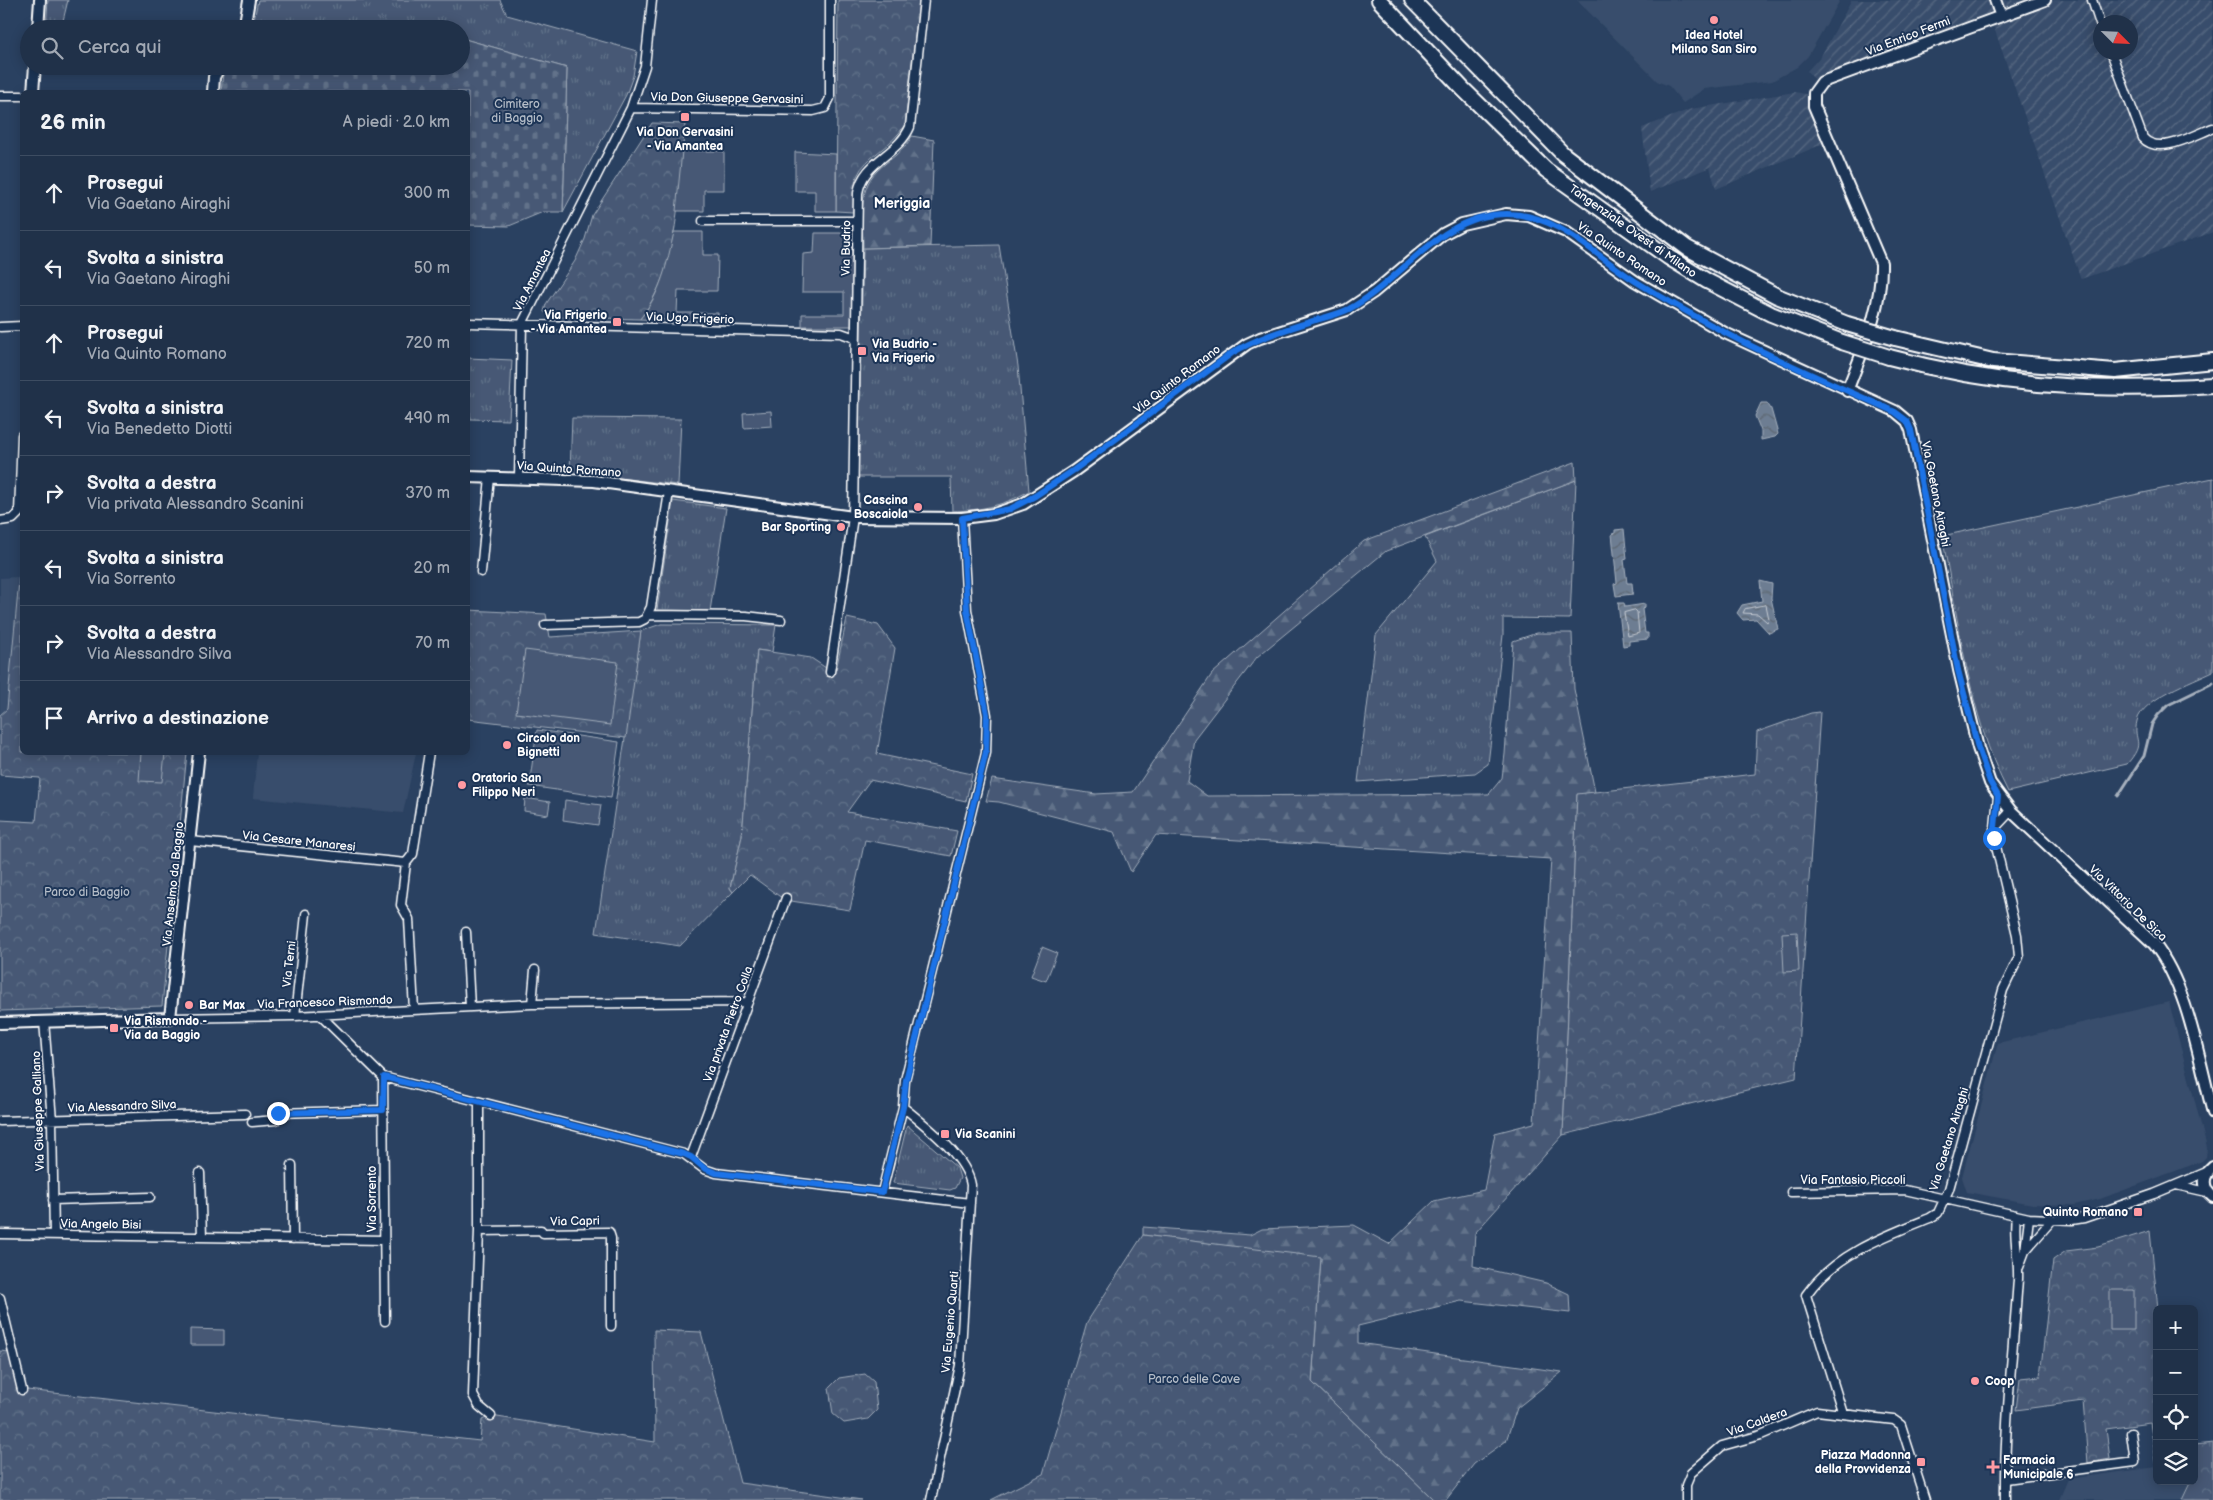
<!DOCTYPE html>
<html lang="it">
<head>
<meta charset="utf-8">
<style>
	body { margin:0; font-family:"Balsamiq Sans",sans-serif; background:#2d3d53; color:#f1f3f6 }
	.controls { position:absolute; right:15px; bottom:15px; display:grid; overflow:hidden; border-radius:8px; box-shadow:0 2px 12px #0003 }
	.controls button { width:45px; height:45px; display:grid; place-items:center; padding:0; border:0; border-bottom:1px solid #3d4c61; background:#203149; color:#f1f3f6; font:25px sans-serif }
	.compass { position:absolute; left:2093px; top:15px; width:45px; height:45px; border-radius:50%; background:#203149; box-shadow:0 2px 12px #0003; rotate:114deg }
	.stop { position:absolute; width:15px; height:15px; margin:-11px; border:4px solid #1a73e8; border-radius:50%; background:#fff }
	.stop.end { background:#1a73e8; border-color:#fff; box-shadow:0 1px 5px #0008 }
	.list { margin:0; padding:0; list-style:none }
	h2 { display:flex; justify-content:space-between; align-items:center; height:65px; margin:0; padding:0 20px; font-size:21px }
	h2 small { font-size:16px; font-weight:400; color:#a2a9b4 }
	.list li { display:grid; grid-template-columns:32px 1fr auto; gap:15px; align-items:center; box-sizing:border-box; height:75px; padding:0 20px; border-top:1px solid #3d4c61 }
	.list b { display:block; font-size:19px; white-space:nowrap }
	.list p { margin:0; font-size:16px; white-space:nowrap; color:#a2a9b4 }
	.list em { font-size:16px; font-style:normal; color:#a2a9b4 }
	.icon { flex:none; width:28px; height:28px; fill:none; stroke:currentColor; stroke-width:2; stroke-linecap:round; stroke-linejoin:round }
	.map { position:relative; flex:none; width:2213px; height:1500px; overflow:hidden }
	.search { position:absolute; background:#203149; box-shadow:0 2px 12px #0003; left:20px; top:20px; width:450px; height:55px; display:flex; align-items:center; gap:12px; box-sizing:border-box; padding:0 18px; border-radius:28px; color:#a2a9b4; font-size:19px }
	.panel { position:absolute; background:#203149; box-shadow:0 2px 12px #0003; left:20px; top:90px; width:450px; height:665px; border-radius:8px }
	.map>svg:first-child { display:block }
</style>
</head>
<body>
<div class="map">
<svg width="2213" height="1500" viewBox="0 0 2213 1500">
	<defs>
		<pattern id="industrial-furrows" width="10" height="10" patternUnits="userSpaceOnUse" patternTransform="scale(1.25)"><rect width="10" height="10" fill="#394e6c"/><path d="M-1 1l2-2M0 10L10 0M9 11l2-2" fill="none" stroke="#576982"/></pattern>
		<pattern id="grass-tufts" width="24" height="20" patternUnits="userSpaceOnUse" patternTransform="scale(1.25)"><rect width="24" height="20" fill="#465975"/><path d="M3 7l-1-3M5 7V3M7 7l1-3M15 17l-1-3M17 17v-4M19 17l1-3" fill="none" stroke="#62728a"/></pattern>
		<pattern id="forest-firs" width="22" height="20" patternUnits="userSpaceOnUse" patternTransform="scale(1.25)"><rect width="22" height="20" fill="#465975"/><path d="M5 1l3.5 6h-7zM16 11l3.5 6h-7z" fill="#62728a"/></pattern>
		<pattern id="cemetery-stones" width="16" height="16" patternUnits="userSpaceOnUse" patternTransform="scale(1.25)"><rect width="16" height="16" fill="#465975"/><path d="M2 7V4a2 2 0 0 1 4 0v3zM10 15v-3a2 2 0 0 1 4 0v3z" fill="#62728a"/></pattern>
		<pattern id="park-crowns" width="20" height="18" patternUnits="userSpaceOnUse" patternTransform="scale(1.25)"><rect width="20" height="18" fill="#465975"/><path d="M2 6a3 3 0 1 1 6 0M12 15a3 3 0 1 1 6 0" fill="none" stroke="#62728a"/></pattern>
		<pattern id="water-waves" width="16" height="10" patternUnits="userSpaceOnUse" patternTransform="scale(1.25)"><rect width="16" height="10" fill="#6d7d92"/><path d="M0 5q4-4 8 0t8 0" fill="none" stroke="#5e6772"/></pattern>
	</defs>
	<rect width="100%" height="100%" fill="#2a4161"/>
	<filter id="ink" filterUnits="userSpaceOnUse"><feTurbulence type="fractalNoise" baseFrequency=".02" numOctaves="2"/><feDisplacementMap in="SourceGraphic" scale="10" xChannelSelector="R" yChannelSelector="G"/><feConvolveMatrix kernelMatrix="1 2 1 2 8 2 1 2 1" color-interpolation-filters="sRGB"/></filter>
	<g filter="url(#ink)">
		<path fill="#394e6c" d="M1577,0H1840L1808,56L1797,67L1772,81L1704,89L1683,103L1669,86L1657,81Z
			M19,577L7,709L0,715V578Z
			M257,753V752L416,753L403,813L253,798Z
			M2169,1002L2207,1148L2206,1157L2202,1161L2100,1199L2074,1205L2033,1204L1967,1192L1962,1177L1998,1043Z
			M2157,1467V1481H2191L2182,1500H2059L2068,1479Z"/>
		<path fill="url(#industrial-furrows)" fill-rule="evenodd" d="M1852,0H2213V232L2081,279L1989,13L1814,79L1807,71L1821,56ZM2100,22H2130V52H2100Z
			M1795,92L1810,95L1825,143L1716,189L1710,167L1650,192L1642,128L1691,109Z"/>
		<path fill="url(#grass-tufts)" stroke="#a2acba" d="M48,0H68L61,29H46Z
			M258,0H500L507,15L637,51L633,76L626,95L563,212L567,68L461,38V29L263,20L257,29H252Z
			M999,245L1018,366L1029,491C1002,506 983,510 952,511L951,477H858L863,248Z
			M468,358L512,360L509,420L470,419V412H468Z
			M572,418L681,419L678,485L570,472Z
			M2213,478V671C2193,681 2142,699 2137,721C2132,742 2147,741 2127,764L2008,792C1968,714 1959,621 1942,536Z
			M1576,480L1570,619L1503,618V635L1488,764L1475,773L1358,782L1376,635L1437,561L1425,537Z
			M673,501L726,508L710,611L657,610Z
			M661,624L776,625L772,652L757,650L742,836L730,888L733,892L680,946L596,933L641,631Z
			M907,1125L957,1168L960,1178L955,1188L950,1190L893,1183Z"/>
		<path fill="url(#forest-firs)" stroke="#a2acba" d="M912,136L934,140L930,246L863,248C863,223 857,190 877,171C890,158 903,153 912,136Z
			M1575,462L1576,480L1386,551L1257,657L1194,739L1187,781L1207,796L1489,794L1502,778L1505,754L1513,641L1537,633H1572L1574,689L1595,792L1577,795L1563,1135L1475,1233L1473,1266L1546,1283L1569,1294L1570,1313L1461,1301L1358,1326V1343L1562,1372L1517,1408L1506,1441L1474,1464L1446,1500H1434L1312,1382L1321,1258L1143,1235V1227L1250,1235L1262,1229L1354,1225L1389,1244L1434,1201L1484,1190L1495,1133L1534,1123L1551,859L1156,835L1131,872L1114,832L999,802L986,801L992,779L1096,794L1133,792L1212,674L1364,541Z"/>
		<path fill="url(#cemetery-stones)" stroke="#a2acba" d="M263,20L430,29H431H257Z
			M461,38L567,68L563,212H543L509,226L468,225V92H221L223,74L232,66H461Z"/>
		<path fill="url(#park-crowns)" stroke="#a2acba" d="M838,0H919L905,124C893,147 866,155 857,176C853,187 854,200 853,212L836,211Z
			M652,123L685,124C678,188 681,266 640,319L558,317L544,312L546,304L575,261L585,239L592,215Z
			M21,559L22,560V752L187,753L162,1006L0,1011V820L36,822L40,778L0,775V715L7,709Z
			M468,610L546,614L550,637L641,631L626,738L468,719Z
			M847,618L878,625L895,648L877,754L972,774L966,801L870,780L847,812L957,831L951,856L865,840L850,910L791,901L779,896L750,875L733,892L730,888L742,836L757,650L811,658L826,668L836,670Z
			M1820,712L1796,1078L1563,1135L1577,794L1755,774L1757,732L1811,713Z
			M2150,1231L2158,1309L2157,1467L2150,1423L2106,1429L2110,1459L2088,1463L2083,1401L2016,1410L2020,1378L2040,1376L2053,1260L2066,1251L2098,1247Z
			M1143,1235L1321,1257L1312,1382L1434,1500H991L1043,1474L1087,1322Z
			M654,1330L701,1332L740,1483L862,1500H0V1351L9,1352L18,1389L480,1441L482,1420L491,1416L655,1442Z
			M865,1374L874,1382L877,1410L868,1419L844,1423L833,1414L829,1388L839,1378Z
			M2213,1443V1500H2182L2191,1481H2194V1473L2199,1463H2194V1445Z"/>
		<path fill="#465975" stroke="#a2acba" d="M682,151H724V190H704V211H676Z
			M795,152L836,154V211H815V191H795Z
			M674,232H703V255H718L717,291H678L677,313H718V322L640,319C661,293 667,264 674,232Z
			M815,233H852V326H802V314H844V292H802L803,254L814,253Z
			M771,411L772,426L744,428L743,413Z
			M525,650L618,662L610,725L516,713Z
			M537,730L619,742L611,798L529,786Z
			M141,753H165L162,782L139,781Z
			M525,798L550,802L548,815L524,811Z
			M565,800L601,805L598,825L563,820Z
			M1797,932L1799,971L1784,972L1782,933Z
			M1042,947L1057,953L1046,981L1031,976Z
			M2110,1290H2134V1330H2110Z
			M190,1329L224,1330V1345H190Z"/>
		<path fill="url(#water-waves)" stroke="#a7b1be" d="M1761,403H1767L1771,409L1778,434L1775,437L1761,440V431L1755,416Z
			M1624,529L1627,559L1624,560L1627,583H1632L1633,594L1616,596L1614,584L1617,583L1612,534L1615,533V530Z
			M1760,581L1772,584L1771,598L1778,629L1769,633L1756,619L1743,620L1737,613L1742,605L1762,601Z
			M1618,603H1624L1625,607L1645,604V608L1642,609L1645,633H1648V639L1629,641V645L1623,646Z"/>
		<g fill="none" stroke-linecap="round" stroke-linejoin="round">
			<path stroke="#c5cbd3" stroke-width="1" d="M1766,605L1769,619L1767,622L1758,614L1743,613L1745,609Z
				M1635,610L1637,612L1639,633L1628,636L1624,613Z"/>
			<path stroke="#a7b1be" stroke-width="3" d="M2118,796L2144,756L2152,724L2158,715L2168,705L2213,683"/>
			<g stroke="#fff" stroke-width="11">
				<path id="street" d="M2092,0L2100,24
					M2111,52L2143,138C2159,156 2194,135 2213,128
					M0,96H22
					M631,108L813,111L825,108L830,98V0
					M703,221H857
					M468,323L841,333L855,338
					M0,327L22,326
					M519,478L522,324L631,108L645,66L652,0
					M0,521L13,519L19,513L22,435
					M481,572L490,477
					M649,615L746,616L781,620
					M545,625L639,622L645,619L651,607L669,492
					M830,672L853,517L858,193C863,161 898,155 910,127L924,0
					M1994,829L2011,811
					M190,841L406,863
					M466,932L470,1007
					M532,1004L535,970
					M414,1010L409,919L401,905L406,863L413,854L429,752
					M320,1015L383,1077L684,1154L704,1169L716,1173L970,1203
					M295,1016L306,914
					M170,1018L295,1016L532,1004L748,1002
					M44,1021L52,1120L54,1235
					M383,1077L385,1321
					M479,1103V1231L473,1395L479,1406L491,1416
					M903,1107C926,1126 966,1156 971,1185L960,1365L931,1500
					M0,1121L245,1114
					M252,1122L276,1120L278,1113L383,1110
					M691,1157L786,898
					M292,1165L293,1239
					M200,1173L202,1237
					M2176,1185L2207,1192
					M882,1192L903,1107L905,1080L986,753L987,715L967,610L962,518
					M1791,1192L1905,1190L2029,1218L2072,1220L2084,1218L2154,1194L2209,1171
					M53,1200L150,1197
					M479,1231L541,1230L543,1233L609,1232L611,1238V1326
					M0,1234L384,1240
					M2025,1251L2052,1220
					M2019,1267L2025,1251L2029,1218
					M0,1298L22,1390
					M1843,1414L1806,1295C1835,1254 1885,1236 1930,1218L1938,1213L1949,1189L2003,990L2019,957L2017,935L1994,838L1998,796
					M2006,1479L2135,1462L2131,1433
					M1686,1500V1485L1691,1473L1722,1446L1761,1435L1817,1411L1894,1420L1901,1425L1925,1500
					M2005,1500C2004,1427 2013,1352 2018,1279C2019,1257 2013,1237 2016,1215"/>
			</g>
			<g stroke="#fff" stroke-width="14">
				<path id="secondary" d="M1995,0L2000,14
					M38,29L40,0
					M244,29L249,0
					M33,92L35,66
					M213,92L214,77L220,66
					M1847,391C1863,349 1882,309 1881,263L1814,106V93L1822,82L2045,0
					M468,477L594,481L853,517L962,518L994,514L1023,504L1074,471L1247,344L1260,338L1347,310L1374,292L1443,234L1462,224L1506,214L1529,216L1566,232L1635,281L1725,333L1895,411L1907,421L1911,430L1959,670L1978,748L1990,783L2011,811L2154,944C2188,986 2199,1061 2213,1113
					M0,1023L170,1018L199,752
					M2213,1167C2202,1176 2202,1188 2213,1197"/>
			</g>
			<g stroke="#fff" stroke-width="18">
				<path id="highway" d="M1379,0L1463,89L1546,170L1668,257L1707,281L1771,314L1842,342
					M1412,0L1563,154L1687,248L1777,296L1847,324
					M1895,338L1993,361L2115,371L2213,361
					M1889,357C2000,387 2099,392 2213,385"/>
			</g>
			<use href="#street" stroke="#1d3557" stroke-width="8"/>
			<use href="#secondary" stroke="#1d3557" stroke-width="10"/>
			<use href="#highway" stroke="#1d3557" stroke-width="14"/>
			<g stroke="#fff" stroke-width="18" stroke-linecap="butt">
				<path id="highway-bridge" d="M1847,324L1895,338
					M1842,342L1889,357"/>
			</g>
			<use href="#highway-bridge" stroke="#1d3557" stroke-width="14"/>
		</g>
	</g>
	<g fill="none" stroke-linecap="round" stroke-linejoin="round" filter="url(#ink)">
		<path stroke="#1a73e8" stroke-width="6" d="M278,1113L383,1110L384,1077L684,1154L691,1157L704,1168L716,1173L882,1192L903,1107L906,1080L986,752L987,714L967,610L962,518L1010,509L1035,496L1074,470L1232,353C1259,337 1287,329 1316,320C1327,317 1339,314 1349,309C1403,280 1439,214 1507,214C1559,214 1594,255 1635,281C1664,299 1694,316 1724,332C1779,362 1838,386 1895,412L1907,421L1911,430L1958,670L1978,748L1990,782L1998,796L1994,838"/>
	</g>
	<g fill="#ff9aa2" stroke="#1d3557" stroke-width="2">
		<circle cx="1714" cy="20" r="5"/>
		<rect x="680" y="112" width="10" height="10" rx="2.5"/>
		<rect x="612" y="317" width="10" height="10" rx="2.5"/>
		<rect x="857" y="346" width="10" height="10" rx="2.5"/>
		<circle cx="918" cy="507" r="5"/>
		<circle cx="841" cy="527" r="5"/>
		<circle cx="507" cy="745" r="5"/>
		<circle cx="462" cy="785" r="5"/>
		<circle cx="189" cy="1005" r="5"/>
		<rect x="109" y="1023" width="10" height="10" rx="2.5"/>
		<rect x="940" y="1129" width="10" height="10" rx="2.5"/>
		<rect x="2133" y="1207" width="10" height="10" rx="2.5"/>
		<circle cx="1975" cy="1381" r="5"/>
		<rect x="1916" y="1457" width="10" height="10" rx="2.5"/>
		<path d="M1990.5 1459.5h5v5h5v5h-5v5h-5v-5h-5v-5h5z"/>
	</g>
	<g text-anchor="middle" stroke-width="4" stroke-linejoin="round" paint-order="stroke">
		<g font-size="12" font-weight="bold" fill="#fff" stroke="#1d3557" text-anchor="start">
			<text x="1714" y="39" text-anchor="middle">Idea Hotel<tspan x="1714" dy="14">Milano San Siro</tspan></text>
			<text x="685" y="136" text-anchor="middle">Via Don Gervasini<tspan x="685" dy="14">- Via Amantea</tspan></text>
			<text x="607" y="319" text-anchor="end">Via Frigerio<tspan x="607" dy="14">- Via Amantea</tspan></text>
			<text x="872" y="348">Via Budrio -<tspan x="872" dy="14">Via Frigerio</tspan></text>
			<text x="908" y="504" text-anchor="end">Cascina<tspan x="908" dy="14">Boscaiola</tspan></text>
			<text x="831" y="531" text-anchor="end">Bar Sporting</text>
			<text x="517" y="742">Circolo don<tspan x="517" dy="14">Bignetti</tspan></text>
			<text x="472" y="782">Oratorio San<tspan x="472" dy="14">Filippo Neri</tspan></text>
			<text x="199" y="1009">Bar Max</text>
			<text x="124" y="1025">Via Rismondo -<tspan x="124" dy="14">Via da Baggio</tspan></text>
			<text x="955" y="1138">Via Scanini</text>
			<text x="2128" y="1216" text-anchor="end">Quinto Romano</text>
			<text x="1985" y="1385">Coop</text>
			<text x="1911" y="1459" text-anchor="end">Piazza Madonna<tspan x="1911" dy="14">della Provvidenza</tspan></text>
			<text x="2003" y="1464">Farmacia<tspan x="2003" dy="14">Municipale 6</tspan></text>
		</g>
		<g font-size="12" fill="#fff" stroke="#1d3557">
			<text transform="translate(1908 36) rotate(-21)" y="4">Via Enrico Fermi</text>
			<text transform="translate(727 98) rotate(1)" y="4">Via Don Giuseppe Gervasini</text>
			<text transform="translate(1633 231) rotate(35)" y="4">Tangenziale Ovest di Milano</text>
			<text transform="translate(846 248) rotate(-89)" y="4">Via Budrio</text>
			<text transform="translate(1622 254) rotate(34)" y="4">Via Quinto Romano</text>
			<text transform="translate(532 280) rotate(-63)" y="4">Via Amantea</text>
			<text transform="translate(690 318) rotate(2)" y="4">Via Ugo Frigerio</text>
			<text transform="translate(1177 379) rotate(-37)" y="4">Via Quinto Romano</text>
			<text transform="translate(569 469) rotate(4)" y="4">Via Quinto Romano</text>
			<text transform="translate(1936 494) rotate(79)" y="4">Via Gaetano Airaghi</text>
			<text transform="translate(299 841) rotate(6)" y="4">Via Cesare Manaresi</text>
			<text transform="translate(173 884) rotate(-84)" y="4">Via Anselmo da Baggio</text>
			<text transform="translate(2128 903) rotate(44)" y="4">Via Vittorio De Sica</text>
			<text transform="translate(289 964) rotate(-84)" y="4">Via Terni</text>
			<text transform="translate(325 1002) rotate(-2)" y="4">Via Francesco Rismondo</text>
			<text transform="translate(728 1024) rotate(-70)" y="4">Via privata Pietro Colla</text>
			<text transform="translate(122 1106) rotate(-2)" y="4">Via Alessandro Silva</text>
			<text transform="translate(38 1111) rotate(-92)" y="4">Via Giuseppe Galliano</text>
			<text transform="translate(1949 1139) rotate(-73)" y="4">Via Gaetano Airaghi</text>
			<text x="1853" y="1184">Via Fantasio Piccoli</text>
			<text transform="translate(372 1199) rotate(-90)" y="4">Via Sorrento</text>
			<text transform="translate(575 1221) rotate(-1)" y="4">Via Capri</text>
			<text transform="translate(101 1224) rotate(1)" y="4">Via Angelo Bisi</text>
			<text transform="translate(950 1322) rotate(-85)" y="4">Via Eugenio Quarti</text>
			<text transform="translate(1757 1422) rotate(-20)" y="4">Via Caldera</text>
		</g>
		<g font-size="12" fill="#b5bdc8" stroke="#1d3557">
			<text x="517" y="108">Cimitero<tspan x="517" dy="14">di Baggio</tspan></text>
			<text x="87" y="896">Parco di Baggio</text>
			<text x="1194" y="1383">Parco delle Cave</text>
		</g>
		<g font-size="14" font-weight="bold" fill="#fff" stroke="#1d3557">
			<text x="902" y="208">Meriggia</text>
		</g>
	</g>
</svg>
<div class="controls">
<button>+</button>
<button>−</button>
<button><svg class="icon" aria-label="locate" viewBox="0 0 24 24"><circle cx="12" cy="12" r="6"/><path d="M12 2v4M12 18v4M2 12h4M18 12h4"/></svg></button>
<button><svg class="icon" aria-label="layers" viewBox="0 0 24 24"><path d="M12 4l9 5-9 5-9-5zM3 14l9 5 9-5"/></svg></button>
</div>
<svg class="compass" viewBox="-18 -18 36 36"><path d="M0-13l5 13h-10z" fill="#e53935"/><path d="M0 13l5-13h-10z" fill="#a2a9b4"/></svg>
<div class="stop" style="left:1994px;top:838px"></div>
<div class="stop end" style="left:278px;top:1113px"></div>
<div class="search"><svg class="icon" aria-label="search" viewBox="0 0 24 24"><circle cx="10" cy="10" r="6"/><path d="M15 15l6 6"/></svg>Cerca qui</div>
<section class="panel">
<h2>26 min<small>A piedi · 2.0 km</small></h2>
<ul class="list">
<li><svg class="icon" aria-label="ahead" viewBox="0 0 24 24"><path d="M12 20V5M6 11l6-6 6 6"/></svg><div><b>Prosegui</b><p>Via Gaetano Airaghi</p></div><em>300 m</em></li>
<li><svg class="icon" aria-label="left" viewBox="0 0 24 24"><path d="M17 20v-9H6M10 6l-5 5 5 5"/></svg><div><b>Svolta a sinistra</b><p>Via Gaetano Airaghi</p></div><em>50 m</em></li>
<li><svg class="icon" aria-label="ahead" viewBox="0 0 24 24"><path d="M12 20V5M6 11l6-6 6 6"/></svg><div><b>Prosegui</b><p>Via Quinto Romano</p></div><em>720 m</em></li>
<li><svg class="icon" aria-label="left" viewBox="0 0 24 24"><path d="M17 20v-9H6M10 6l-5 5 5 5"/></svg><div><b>Svolta a sinistra</b><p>Via Benedetto Diotti</p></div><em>490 m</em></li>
<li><svg class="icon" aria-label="right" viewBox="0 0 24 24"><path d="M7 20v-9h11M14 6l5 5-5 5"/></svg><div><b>Svolta a destra</b><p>Via privata Alessandro Scanini</p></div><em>370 m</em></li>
<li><svg class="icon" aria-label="left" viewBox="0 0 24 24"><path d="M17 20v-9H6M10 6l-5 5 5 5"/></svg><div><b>Svolta a sinistra</b><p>Via Sorrento</p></div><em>20 m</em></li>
<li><svg class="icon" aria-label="right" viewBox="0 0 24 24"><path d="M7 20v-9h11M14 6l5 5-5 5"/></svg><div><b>Svolta a destra</b><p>Via Alessandro Silva</p></div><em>70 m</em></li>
<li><svg class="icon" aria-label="arrive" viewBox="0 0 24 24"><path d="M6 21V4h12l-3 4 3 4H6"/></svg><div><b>Arrivo a destinazione</b></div></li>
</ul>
</section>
</div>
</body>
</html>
